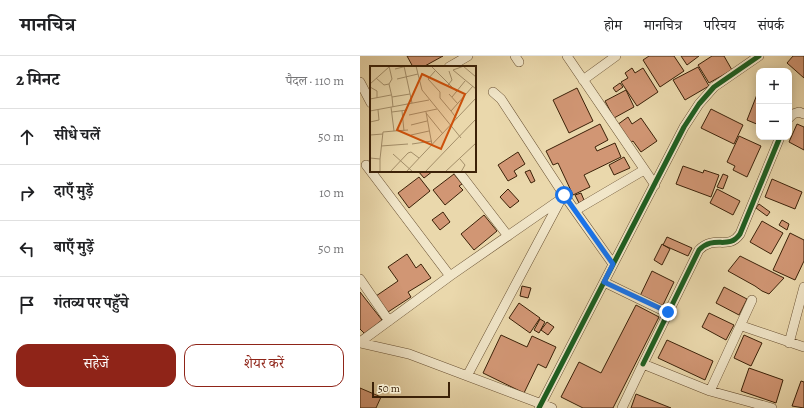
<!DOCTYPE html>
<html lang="hi">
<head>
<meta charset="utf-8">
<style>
	body { margin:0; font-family:Alegreya,"Noto Serif Devanagari",serif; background:#f6f6f6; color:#202124 }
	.controls { position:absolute; right:12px; top:12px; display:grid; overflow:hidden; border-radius:8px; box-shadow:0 2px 10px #0003 }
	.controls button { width:36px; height:36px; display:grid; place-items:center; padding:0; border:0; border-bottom:1px solid #e0e0e0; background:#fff; color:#202124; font:20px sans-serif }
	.scale { position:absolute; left:12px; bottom:10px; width:78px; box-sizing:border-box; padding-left:4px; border:2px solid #3b2108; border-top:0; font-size:11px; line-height:14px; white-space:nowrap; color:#3b2108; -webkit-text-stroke:3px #f1e6c9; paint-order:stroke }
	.stop { position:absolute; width:12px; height:12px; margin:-9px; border:3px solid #1a73e8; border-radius:50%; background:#fff }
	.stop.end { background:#1a73e8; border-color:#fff; box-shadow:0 1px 4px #0008 }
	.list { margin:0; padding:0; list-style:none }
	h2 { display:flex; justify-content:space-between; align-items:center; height:52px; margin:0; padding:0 16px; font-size:17px }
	h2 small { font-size:13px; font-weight:400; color:#757577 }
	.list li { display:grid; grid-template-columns:26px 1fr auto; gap:12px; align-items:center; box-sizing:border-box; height:56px; padding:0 16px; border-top:1px solid #e0e0e0 }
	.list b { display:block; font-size:15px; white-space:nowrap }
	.list em { font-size:13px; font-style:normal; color:#757577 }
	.actions { display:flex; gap:8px; padding:12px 16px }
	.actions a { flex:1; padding:9px 0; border:1px solid #8f2418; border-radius:12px; text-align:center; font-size:14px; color:#8f2418 }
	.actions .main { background:#8f2418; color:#fff }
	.icon { flex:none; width:22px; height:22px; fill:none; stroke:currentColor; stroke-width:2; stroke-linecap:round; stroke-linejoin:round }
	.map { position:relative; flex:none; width:444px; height:352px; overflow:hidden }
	header { display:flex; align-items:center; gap:24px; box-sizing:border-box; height:56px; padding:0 20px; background:#fff; border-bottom:1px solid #e0e0e0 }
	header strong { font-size:19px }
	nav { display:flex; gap:22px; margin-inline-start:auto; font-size:14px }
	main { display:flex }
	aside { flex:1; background:#fff }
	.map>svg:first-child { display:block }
</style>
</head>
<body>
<header>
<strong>मानचित्र</strong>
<nav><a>होम</a><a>मानचित्र</a><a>परिचय</a><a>संपर्क</a></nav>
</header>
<main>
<aside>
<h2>2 मिनट<small>पैदल · 110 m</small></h2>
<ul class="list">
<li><svg class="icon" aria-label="ahead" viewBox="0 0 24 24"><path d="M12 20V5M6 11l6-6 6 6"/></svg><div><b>सीधे चलें</b></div><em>50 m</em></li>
<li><svg class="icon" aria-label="right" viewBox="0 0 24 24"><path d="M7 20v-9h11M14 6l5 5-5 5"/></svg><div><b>दाएँ मुड़ें</b></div><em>10 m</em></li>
<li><svg class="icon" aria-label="left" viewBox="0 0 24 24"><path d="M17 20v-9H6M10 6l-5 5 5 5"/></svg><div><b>बाएँ मुड़ें</b></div><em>50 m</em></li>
<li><svg class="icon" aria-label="arrive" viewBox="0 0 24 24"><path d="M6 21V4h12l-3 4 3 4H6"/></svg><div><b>गंतव्य पर पहुँचे</b></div></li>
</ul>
<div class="actions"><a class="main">सहेजें</a><a>शेयर करें</a></div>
</aside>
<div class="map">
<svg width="444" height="352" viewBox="0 0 444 352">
	<rect width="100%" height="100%" fill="#ead8ac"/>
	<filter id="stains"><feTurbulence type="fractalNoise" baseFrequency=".005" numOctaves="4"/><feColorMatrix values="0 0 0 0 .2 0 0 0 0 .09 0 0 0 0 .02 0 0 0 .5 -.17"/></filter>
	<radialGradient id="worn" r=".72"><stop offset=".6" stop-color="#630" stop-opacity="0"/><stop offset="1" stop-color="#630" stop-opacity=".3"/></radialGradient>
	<path fill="#d19674" stroke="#3b2108" d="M47,0H83L63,11H53Z
		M289,0H314L324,15L300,31L283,4Z
		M321,0H339L327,9Z
		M352,0H364L372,14L349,27L338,9Z
		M433,0H444V22L427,7Z
		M338,11L349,30L325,44L313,24Z
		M272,12L275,17L283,12L298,36L277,50L261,26L268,22L265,17Z
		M260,27L263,31L256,36L253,32Z
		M217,32L233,65L209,77L193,44Z
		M266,34L274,51L254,62L245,45Z
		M398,36H399V69L387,64Z
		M351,53L383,69L374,88L341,72Z
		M268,61L272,68L281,62L297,85L281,96L273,85L270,87L257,69Z
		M240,68L248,84L235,91L237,95L255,87L261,101L224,119L230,131L213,139L198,107L193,109L186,95Z
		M437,68L444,71V94L429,86Z
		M379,80L401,90L387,121L373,114L375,110L367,106Z
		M158,96L165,108L154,115L157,120L148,125L138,109Z
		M264,101L270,112L254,119L249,109Z
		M323,110L343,117L344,114L359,119L351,141L316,128Z
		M170,114L175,125L171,127L165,116Z
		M58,115H73L64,122Z
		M94,118L102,128L99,130L103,134L85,149L73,134Z
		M363,118L368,120L363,133L357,131Z
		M59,121L70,135L49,152L38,137Z
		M412,123L442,136L435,153L405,141Z
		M148,133L159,145L150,152L140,141Z
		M357,133L380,145L373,159L350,147Z
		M221,137L224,144L219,147L215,139Z
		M399,148L410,156L407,160L396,152Z
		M83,156L90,166L80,174L72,164Z
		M124,159L137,175L114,194L101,178Z
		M422,164L429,168L427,174L419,169Z
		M402,165L423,177L411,198L390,186Z
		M430,177L444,184V205L435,224L413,214Z
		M307,181L332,192L328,200L303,189Z
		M302,188L310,193L302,209L294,204Z
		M47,198L56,212L61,208L71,222L48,236L51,241L28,256L16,240L38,225L28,211Z
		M380,200L424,222L409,238L402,235L395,230L368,215Z
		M292,215L314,226L302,251L280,240Z
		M162,230L171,232L168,242L160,240Z
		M364,231L387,243L379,259L356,247Z
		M0,236L22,264L5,278L0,273Z
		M159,247L180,262L170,277L149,262Z
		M276,249L299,261L253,352H223L201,341L219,306L241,317Z
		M349,257L374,269L366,284L342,271Z
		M180,263L185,266L179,277L174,274Z
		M187,266L194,271L188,279L181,274Z
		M141,279L167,291L172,280L196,291L186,312L178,308L164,337L123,317Z
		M384,279L402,287L391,310L374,302Z
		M307,284L353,305L345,324L298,302Z
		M389,312L423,324L416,347L381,335Z
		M441,325L444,326V352L432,350Z
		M0,332L21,341L16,352H0Z
		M276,338L311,352H271Z"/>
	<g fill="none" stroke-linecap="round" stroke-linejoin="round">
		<g stroke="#674f31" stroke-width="10">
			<path id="street" d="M155,0L159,6
				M207,0L295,129
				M89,11L108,0
				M223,24L256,0
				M0,26L11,47
				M133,36L141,43L204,139L253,208
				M429,62L433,58L439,56L444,58
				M6,109L90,220
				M98,115L148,180
				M216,154L284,114
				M0,223L29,265
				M244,226L308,257
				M382,270L444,291
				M0,286L90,220L201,143
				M0,287L49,298L192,352
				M429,287L444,231
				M283,308L339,194C355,178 368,195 380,178L420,81
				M107,320L200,145
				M350,335L392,244
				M179,352L324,71L339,48L354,31L399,0
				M262,352L283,308L350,335L412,352"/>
		</g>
		<use href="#street" stroke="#f1e6c9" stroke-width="9"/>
		<g stroke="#f1e6c9" stroke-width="8">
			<path id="cycleway" d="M283,308L339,194C355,178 368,195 380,178L420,81
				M179,352L324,71L339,48L354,31L399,0"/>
		</g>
		<use href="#cycleway" stroke="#1b5e20" stroke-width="5"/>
	</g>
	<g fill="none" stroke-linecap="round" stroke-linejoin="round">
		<path stroke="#1a73e8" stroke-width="5" d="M204,139L253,208L244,226L308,256"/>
	</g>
	<g transform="translate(10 10)">
		<rect width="106" height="106" fill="#ead8ac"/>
		<path fill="none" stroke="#a48f6a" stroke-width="1" d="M19,0L22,13L19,18L22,31M34,0L42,37M46,0L52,24L91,72M61,0L87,26M93,0L106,11M94,0L83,4L106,23M25,3L37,0M65,5L58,13L70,26V32L81,45M6,12L14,19L19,18M27,13L48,8M0,18L19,1M78,19L82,14L79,5M0,21L7,25V32M79,28L88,38M82,31L95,15M0,33L21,29M23,41L22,31L40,28M0,45L59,34M32,45L34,65M22,46L37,44M56,46L62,79M56,47L73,68M39,49L67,43M87,53L81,45L103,20M0,56L9,54L8,44M41,59L57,55M24,65L38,64M0,69L13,68M41,69L59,65M42,78L62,75M11,80L38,78M23,88L43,106M0,92L10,93V106M10,93L13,66L24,65L21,41M90,93L95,99L91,106M20,106L38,87L41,86L49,92M36,106L106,32M55,106L106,53M75,106L106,77"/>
		<path fill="#ce510b" fill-opacity="0.15" stroke="#ce510b" stroke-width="2" d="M52,8L95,28L71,83L27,64Z"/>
		<rect width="106" height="106" fill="none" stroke="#3b2108" stroke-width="2"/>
	</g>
	<rect width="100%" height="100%" filter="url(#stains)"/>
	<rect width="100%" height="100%" fill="url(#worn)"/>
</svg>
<div class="controls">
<button>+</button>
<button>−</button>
</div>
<div class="scale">50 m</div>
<div class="stop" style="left:204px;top:139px"></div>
<div class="stop end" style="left:308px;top:256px"></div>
</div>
</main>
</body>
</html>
